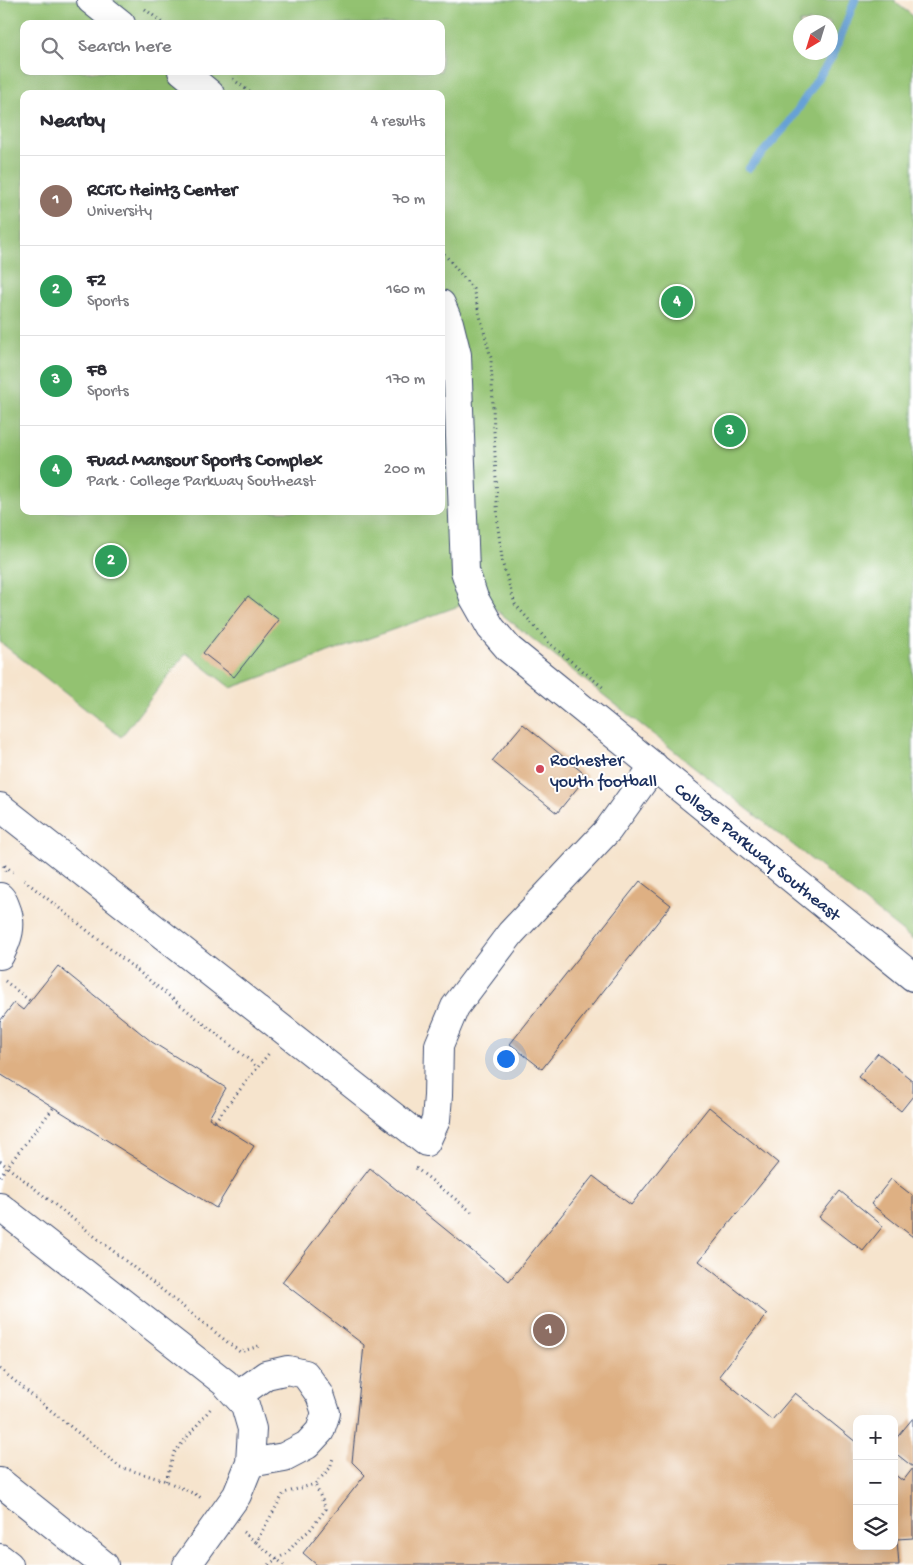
<!DOCTYPE html>
<html lang="en">
<head>
<meta charset="utf-8">
<style>
	body { margin:0; font-family:"Gochi Hand",sans-serif; background:#f7f7f7; color:#2b2b33 }
	.controls { position:absolute; right:15px; bottom:15px; display:grid; overflow:hidden; border-radius:10px; box-shadow:0 5px 20px #0002 }
	.controls button { width:45px; height:45px; display:grid; place-items:center; padding:0; border:0; border-bottom:1px solid #e1e1e2; background:#fff; color:#2b2b33; font:25px sans-serif }
	.compass { position:absolute; left:793px; top:15px; width:45px; height:45px; border-radius:50%; background:#fff; box-shadow:0 5px 20px #0002; rotate:218deg }
	.you { position:absolute; left:505px; top:1058px; width:18px; height:18px; margin:-12px; border:4px solid #fff; border-radius:50%; background:#1a73e8; box-shadow:0 0 0 8px #1a73e833 }
	.badge { display:grid; place-items:center; width:32px; height:32px; border-radius:50%; background:#0f766e; color:#fff; font-size:16px; font-weight:700 }
	.pin { position:absolute; translate:-50% -50%; border:2px solid #fff; box-shadow:0 1px 5px #0006 }
	.list { margin:0; padding:0; list-style:none }
	h2 { display:flex; justify-content:space-between; align-items:center; height:65px; margin:0; padding:0 20px; font-size:21px }
	h2 small { font-size:16px; font-weight:400; color:#7c7c81 }
	.list li { display:grid; grid-template-columns:32px 1fr auto; gap:15px; align-items:center; box-sizing:border-box; height:90px; padding:0 20px; border-top:1px solid #e1e1e2 }
	.list b { display:block; font-size:19px; white-space:nowrap }
	.list p { margin:0; font-size:16px; white-space:nowrap; color:#7c7c81 }
	.list em { font-size:16px; font-style:normal; color:#7c7c81 }
	.icon { flex:none; width:28px; height:28px; fill:none; stroke:currentColor; stroke-width:2; stroke-linecap:round; stroke-linejoin:round }
	.map { position:relative; flex:none; width:913px; height:1565px; overflow:hidden }
	.search { position:absolute; background:#fff; box-shadow:0 5px 20px #0002; left:20px; top:20px; width:425px; height:55px; display:flex; align-items:center; gap:12px; box-sizing:border-box; padding:0 18px; border-radius:10px; color:#7c7c81; font-size:19px }
	.panel { position:absolute; background:#fff; box-shadow:0 5px 20px #0002; left:20px; top:90px; width:425px; height:425px; border-radius:10px }
	.map>svg:first-child { display:block }
</style>
</head>
<body>
<div class="map">
<svg width="913" height="1565" viewBox="0 0 913 1565">
	<rect width="100%" height="100%" fill="#fff"/>
	<filter id="ink" filterUnits="userSpaceOnUse"><feTurbulence type="fractalNoise" baseFrequency=".02" numOctaves="2"/><feDisplacementMap in="SourceGraphic" scale="10" xChannelSelector="R" yChannelSelector="G"/><feConvolveMatrix kernelMatrix="1 2 1 2 8 2 1 2 1" color-interpolation-filters="sRGB"/></filter>
	<filter id="wash" filterUnits="userSpaceOnUse"><feTurbulence type="fractalNoise" baseFrequency=".0096" numOctaves="4" result="noise"/><feDisplacementMap in="SourceGraphic" scale="20" xChannelSelector="R" yChannelSelector="G"/><feGaussianBlur stdDeviation="1.12" result="paint"/><feColorMatrix in="noise" values="0 0 0 0 0 0 0 0 0 0 0 0 0 0 0 0 0 1.4 0 .05"/><feComposite in="paint" operator="in"/></filter>
	<g filter="url(#wash)">
		<rect width="100%" height="100%" fill="#f6e4cd"/>
		<path fill="#93c271" stroke="#577868" fill-rule="evenodd" d="M0,0H895L896,3L913,16V940L481,598L231,688L186,653L121,737L0,642ZM800,22H830V52H800ZM24,24H441V71H24ZM24,94H441V511H24Z"/>
		<g fill="none" stroke-linecap="round" stroke-linejoin="round">
			<path stroke="#66a1d6" stroke-width="8" d="M749,168L789,123L834,54L855,0"/>
		</g>
		<g id="blocks">
			<path fill="#deb083" d="M248,596L279,620L234,677L203,653Z
				M523,724L587,776L557,813L492,761Z
				M640,881L671,905L542,1069L510,1044Z
				M58,966L152,1042L226,1088L209,1118L254,1146L216,1208L0,1074V1021L14,1003L23,1010Z
				M878,1053L913,1081V1096L901,1111L858,1077Z
				M709,1107L778,1163L699,1261L767,1314L719,1376L772,1420L795,1393L857,1443V1546H894V1474L903,1481L913,1468V1538L897,1539L899,1565H317L303,1553L365,1475L352,1462L364,1345L282,1282L370,1168L509,1281L593,1176L631,1205Z
				M891,1179L913,1196V1237L871,1204Z
				M840,1191L883,1226L863,1251L819,1217Z
				M913,1418V1467L894,1452V1441Z"/>
		</g>
	</g>
	<g filter="url(#ink)">
		<use href="#blocks" fill-opacity="0" stroke="#3c4a6f" stroke-width="1"/>
		<g fill="none" stroke-linecap="round" stroke-linejoin="round">
			<g stroke="#3c4a6f" stroke-width="30">
				<path id="minor" d="M91,0L121,24
					M182,71L210,94
					M441,304L449,323L457,355L465,571L474,598L491,628L509,649L913,977
					M0,807L426,1142L436,1120L438,1096L439,1045L455,1007L511,933L608,830L654,766
					M0,897C4,901 4,903 6,908C13,925 8,939 0,955
					M0,1207L225,1383L245,1405L252,1429L250,1463L237,1495L187,1565
					M237,1396L266,1375L288,1370L305,1374L320,1395L326,1413L320,1431L307,1445L284,1457L250,1463"/>
			</g>
			<g stroke="#3c4a6f" stroke-width="30">
				<path id="major" d="M0,1482L104,1565
					M0,1558L9,1565"/>
			</g>
			<path stroke="#3c4a6f" stroke-width="3" stroke-dasharray="1 4" stroke-linecap="butt" d="M145,9L164,24
				M233,79L252,94
				M441,250L473,289L491,358L498,528L503,565L515,604L550,644L605,689
				M6,871L3,864L13,872
				M24,880L258,1067L270,1052
				M5,981L30,1001
				M215,1121L258,1067
				M0,1161L240,1352L259,1346
				M416,1168L473,1213
				M0,1176L54,1107
				M0,1369L120,1467L166,1481L197,1495L201,1498
				M166,1481L174,1453L212,1407
				M243,1532L256,1542
				M269,1565L276,1559L286,1554L299,1539L310,1530L326,1509L315,1484
				M284,1565L256,1542L284,1493L315,1484L330,1468L333,1458"/>
			<use href="#minor" stroke="#fff" stroke-width="28"/>
			<use href="#major" stroke="#fff" stroke-width="28"/>
		</g>
	</g>
	<circle fill="#d1495b" stroke="#fff" stroke-width="2" cx="540" cy="769" r="5"/>
	<g text-anchor="middle" stroke-width="4" stroke-linejoin="round" paint-order="stroke">
		<g font-size="18" fill="#1b2f5e" stroke="#fff" text-anchor="start">
			<text x="550" y="765">Rochester<tspan x="550" dy="21">youth football</tspan></text>
		</g>
		<g font-size="18" fill="#1b2f5e" stroke="#fff">
			<text transform="translate(758 851) rotate(39)" y="6">College Parkway Southeast</text>
		</g>
	</g>
</svg>
<div class="controls">
<button>+</button>
<button>−</button>
<button><svg class="icon" aria-label="layers" viewBox="0 0 24 24"><path d="M12 4l9 5-9 5-9-5zM3 14l9 5 9-5"/></svg></button>
</div>
<svg class="compass" viewBox="-18 -18 36 36"><path d="M0-13l5 13h-10z" fill="#e53935"/><path d="M0 13l5-13h-10z" fill="#7c7c81"/></svg>
<div class="you"></div>
<div class="pin badge" style="left:549px;top:1330px;background:#8d6e63">1</div>
<div class="pin badge" style="left:111px;top:561px;background:#2e9e5b">2</div>
<div class="pin badge" style="left:730px;top:431px;background:#2e9e5b">3</div>
<div class="pin badge" style="left:677px;top:302px;background:#2e9e5b">4</div>
<div class="search"><svg class="icon" aria-label="search" viewBox="0 0 24 24"><circle cx="10" cy="10" r="6"/><path d="M15 15l6 6"/></svg>Search here</div>
<section class="panel">
<h2>Nearby<small>4 results</small></h2>
<ul class="list">
<li><span class="badge" style="background:#8d6e63">1</span><div><b>RCTC Heintz Center</b><p>University</p></div><em>70 m</em></li>
<li><span class="badge" style="background:#2e9e5b">2</span><div><b>F2</b><p>Sports</p></div><em>160 m</em></li>
<li><span class="badge" style="background:#2e9e5b">3</span><div><b>F8</b><p>Sports</p></div><em>170 m</em></li>
<li><span class="badge" style="background:#2e9e5b">4</span><div><b>Fuad Mansour Sports Complex</b><p>Park · College Parkway Southeast</p></div><em>200 m</em></li>
</ul>
</section>
</div>
</body>
</html>
